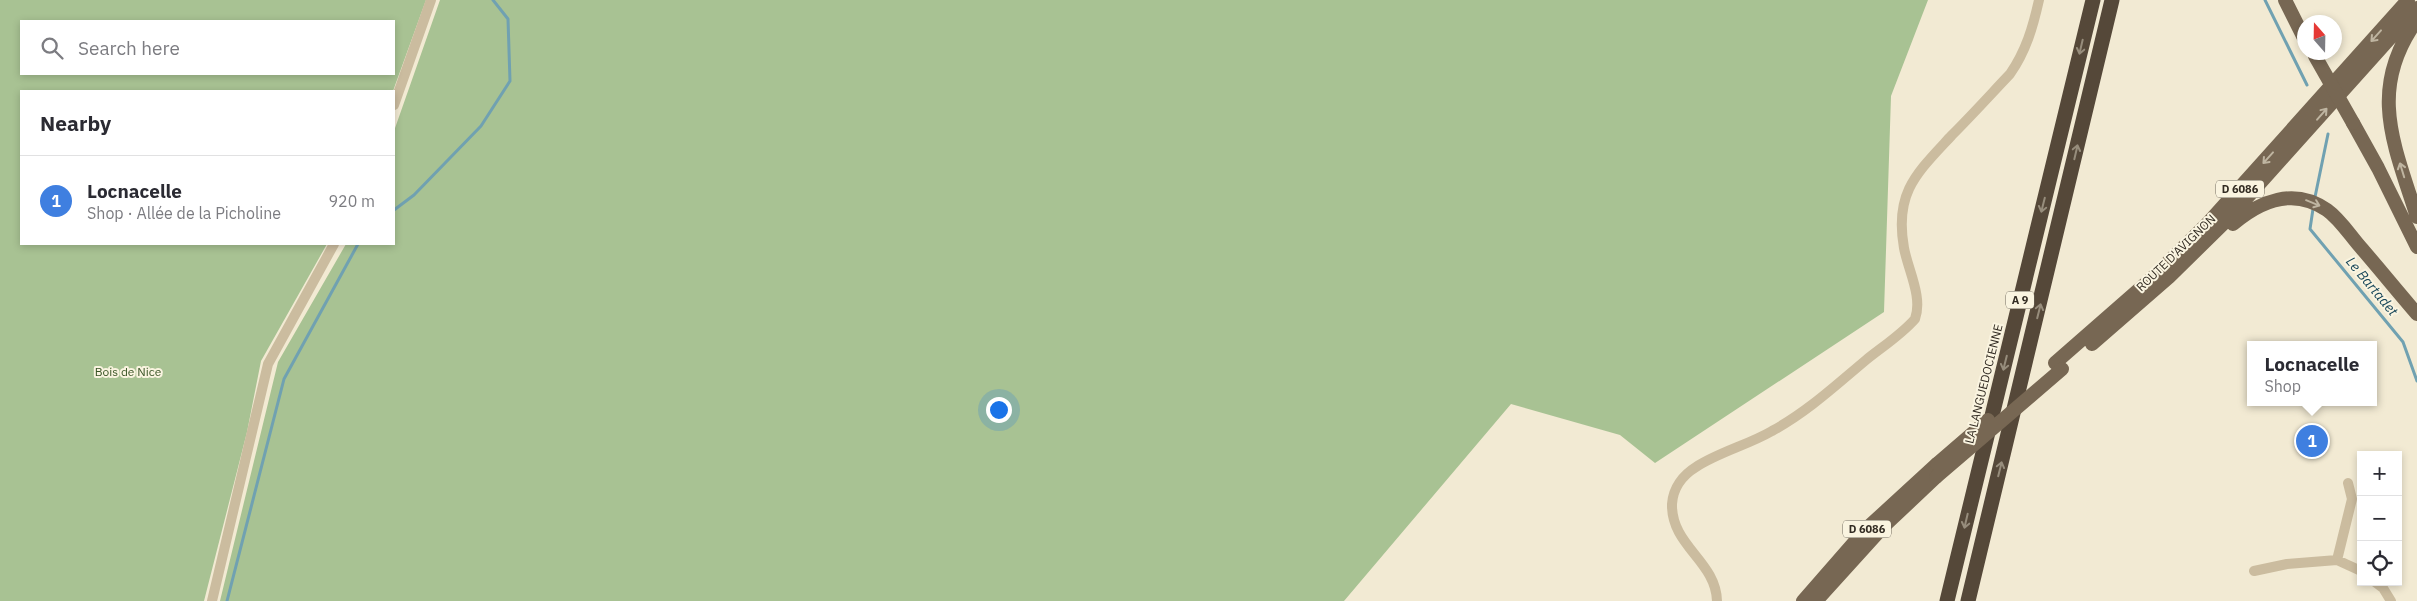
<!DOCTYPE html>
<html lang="en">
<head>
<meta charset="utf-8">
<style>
	body { margin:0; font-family:"IBM Plex Sans",sans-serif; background:#f7f7f7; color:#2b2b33 }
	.controls { position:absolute; right:15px; bottom:15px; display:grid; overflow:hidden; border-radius:0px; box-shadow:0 2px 8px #0003 }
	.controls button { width:45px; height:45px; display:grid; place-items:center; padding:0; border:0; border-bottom:1px solid #e1e1e2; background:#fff; color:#2b2b33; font:25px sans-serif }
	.compass { position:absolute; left:2297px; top:15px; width:45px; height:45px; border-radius:50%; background:#fff; box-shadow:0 2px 8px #0003; rotate:340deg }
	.you { position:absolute; left:998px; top:409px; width:18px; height:18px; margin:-12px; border:4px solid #fff; border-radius:50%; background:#1a73e8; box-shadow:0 0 0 8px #1a73e833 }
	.badge { display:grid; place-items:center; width:32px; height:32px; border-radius:50%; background:#164558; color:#fff; font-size:16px; font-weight:700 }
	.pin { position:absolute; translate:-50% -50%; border:2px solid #fff; box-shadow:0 1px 5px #0006 }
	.popup { position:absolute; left:2247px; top:341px; width:130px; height:65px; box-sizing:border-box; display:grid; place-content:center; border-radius:0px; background:#fff; filter:drop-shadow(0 1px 4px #0005); font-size:16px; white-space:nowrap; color:#7c7c81 }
	.popup b { font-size:19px; color:#2b2b33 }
	.popup::after { content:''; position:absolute; left:50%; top:100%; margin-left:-10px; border:10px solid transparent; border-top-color:#fff }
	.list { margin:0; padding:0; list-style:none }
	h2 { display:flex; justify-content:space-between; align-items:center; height:65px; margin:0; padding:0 20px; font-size:21px }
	h2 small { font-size:16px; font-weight:400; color:#7c7c81 }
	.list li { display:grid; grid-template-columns:32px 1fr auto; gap:15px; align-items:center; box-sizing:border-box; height:90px; padding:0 20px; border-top:1px solid #e1e1e2 }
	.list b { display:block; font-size:19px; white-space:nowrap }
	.list p { margin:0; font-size:16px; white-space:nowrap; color:#7c7c81 }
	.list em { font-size:16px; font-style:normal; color:#7c7c81 }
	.icon { flex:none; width:28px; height:28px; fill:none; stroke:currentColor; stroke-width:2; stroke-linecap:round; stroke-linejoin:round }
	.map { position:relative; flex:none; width:2417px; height:601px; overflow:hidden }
	.search { position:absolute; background:#fff; box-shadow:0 2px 8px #0003; left:20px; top:20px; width:375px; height:55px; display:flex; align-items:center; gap:12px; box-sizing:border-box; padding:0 18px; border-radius:0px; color:#7c7c81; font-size:19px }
	.panel { position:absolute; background:#fff; box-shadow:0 2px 8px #0003; left:20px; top:90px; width:375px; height:155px; border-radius:0px }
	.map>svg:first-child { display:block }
</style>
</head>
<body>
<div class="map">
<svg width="2417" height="601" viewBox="0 0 2417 601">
	<rect width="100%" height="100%" fill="#f2ead3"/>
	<path fill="#a8c293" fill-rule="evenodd" d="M0,0H426L393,91H21V244H327L261,361L247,432L204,601H0ZM21,21H394V74H21Z
		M440,0H1928L1891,96L1884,312L1655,463L1620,435L1511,404L1344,601H220L278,362L346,244H394V131Z"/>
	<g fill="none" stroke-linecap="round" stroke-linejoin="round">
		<path stroke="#70a1b1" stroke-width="3" d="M2265,0L2307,85
			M2315,197L2328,134
			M2313,209L2310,229L2403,342L2417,381
			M394,210L414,195L481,126L510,81L508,19L493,0
			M227,601L284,379L358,244"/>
		<path stroke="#cbbc9f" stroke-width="10" d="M394,105L431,0
			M2337,560L2352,499L2348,483
			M2254,571L2287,564L2337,560L2361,571
			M2375,582L2383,588L2391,601
			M212,601L268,364L334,244
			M1717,601C1716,561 1671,546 1672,504C1673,488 1683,475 1696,467C1719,452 1748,445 1772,431C1807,412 1835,386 1866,360C1882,347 1901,335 1915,319C1923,297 1908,270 1904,248C1894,192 1917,173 1952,135C1972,115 1991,94 2010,74C2026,51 2033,27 2039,0"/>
		<path stroke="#776753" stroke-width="14" d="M2285,0L2304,38
			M2417,20C2367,89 2394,144 2417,217
			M2353,123L2378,168L2417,247
			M2233,224C2260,201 2294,187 2327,210C2341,220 2351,237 2363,250C2381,271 2399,293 2417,314
			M2092,344L2169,277L2226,221L2417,8
			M2055,363L2151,279L2209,222L2408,0
			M1803,601L1865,530L1937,464
			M1816,601L1883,527L1936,477"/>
		<path stroke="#554839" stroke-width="15" d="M1947,601L2093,0
			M1968,601L2112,0"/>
		<path stroke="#776753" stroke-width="14" d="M2315,56L2353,123
			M1937,464L1988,420
			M1936,477L2062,369"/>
	</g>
	<defs><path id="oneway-shaft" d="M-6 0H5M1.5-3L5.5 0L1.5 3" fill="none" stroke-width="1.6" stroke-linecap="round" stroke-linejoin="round" transform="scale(1.25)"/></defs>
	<g stroke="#bfb5a1">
		<use href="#oneway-shaft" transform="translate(2376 36) rotate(132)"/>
		<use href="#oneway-shaft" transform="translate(2322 114) rotate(-49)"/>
		<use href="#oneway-shaft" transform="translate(2268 158) rotate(132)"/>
		<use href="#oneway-shaft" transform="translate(2402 170) rotate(-107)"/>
		<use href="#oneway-shaft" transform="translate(2313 203) rotate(22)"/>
	</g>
	<g stroke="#978d7c">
		<use href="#oneway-shaft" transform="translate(2081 47) rotate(103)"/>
		<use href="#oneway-shaft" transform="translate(2076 152) rotate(-77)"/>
		<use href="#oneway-shaft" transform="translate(2043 205) rotate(104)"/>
		<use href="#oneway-shaft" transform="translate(2039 311) rotate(-76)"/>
		<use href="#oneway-shaft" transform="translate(2005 363) rotate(104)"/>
		<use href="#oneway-shaft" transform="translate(2000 469) rotate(-76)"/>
		<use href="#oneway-shaft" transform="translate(1966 521) rotate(103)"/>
	</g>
	<g text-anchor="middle" stroke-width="4" stroke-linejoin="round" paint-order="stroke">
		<g fill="#faf4e0" stroke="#6f685c" stroke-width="1">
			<rect x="2216" y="180.5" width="48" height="17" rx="4"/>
			<rect x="2006" y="291.5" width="28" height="17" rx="4"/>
			<rect x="1843" y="520.5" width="48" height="17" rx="4"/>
		</g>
		<g font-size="11" font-weight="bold" fill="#332c23">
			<text x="2240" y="193">D 6086</text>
			<text x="2020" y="304">A 9</text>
			<text x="1867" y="533">D 6086</text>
		</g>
		<g font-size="12" fill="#332c23" stroke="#faf4e0">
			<text transform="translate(2176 253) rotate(-44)" y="4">ROUTE D'AVIGNON</text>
			<text transform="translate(1984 384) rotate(-76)" y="4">LA LANGUEDOCIENNE</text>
		</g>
		<g font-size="12" fill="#395425" stroke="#faf4e0">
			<text x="128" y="376">Bois de Nice</text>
		</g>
		<g font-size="14" font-style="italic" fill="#164558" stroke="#faf4e0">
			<text transform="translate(2372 286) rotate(50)" y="5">Le Bartadet</text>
		</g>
	</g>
</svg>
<div class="controls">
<button>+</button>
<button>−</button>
<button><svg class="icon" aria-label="locate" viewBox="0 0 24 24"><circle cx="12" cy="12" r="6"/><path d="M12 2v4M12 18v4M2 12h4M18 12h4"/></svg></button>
</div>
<svg class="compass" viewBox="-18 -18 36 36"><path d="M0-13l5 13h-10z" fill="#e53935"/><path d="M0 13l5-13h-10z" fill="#7c7c81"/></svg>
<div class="you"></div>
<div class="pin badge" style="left:2312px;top:441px;background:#3f7fe0">1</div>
<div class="popup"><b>Locnacelle</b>Shop</div>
<div class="search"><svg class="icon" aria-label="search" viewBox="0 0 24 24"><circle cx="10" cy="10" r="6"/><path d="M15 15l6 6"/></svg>Search here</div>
<section class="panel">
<h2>Nearby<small></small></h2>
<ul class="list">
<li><span class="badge" style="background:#3f7fe0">1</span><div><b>Locnacelle</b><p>Shop · Allée de la Picholine</p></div><em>920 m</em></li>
</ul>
</section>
</div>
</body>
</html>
